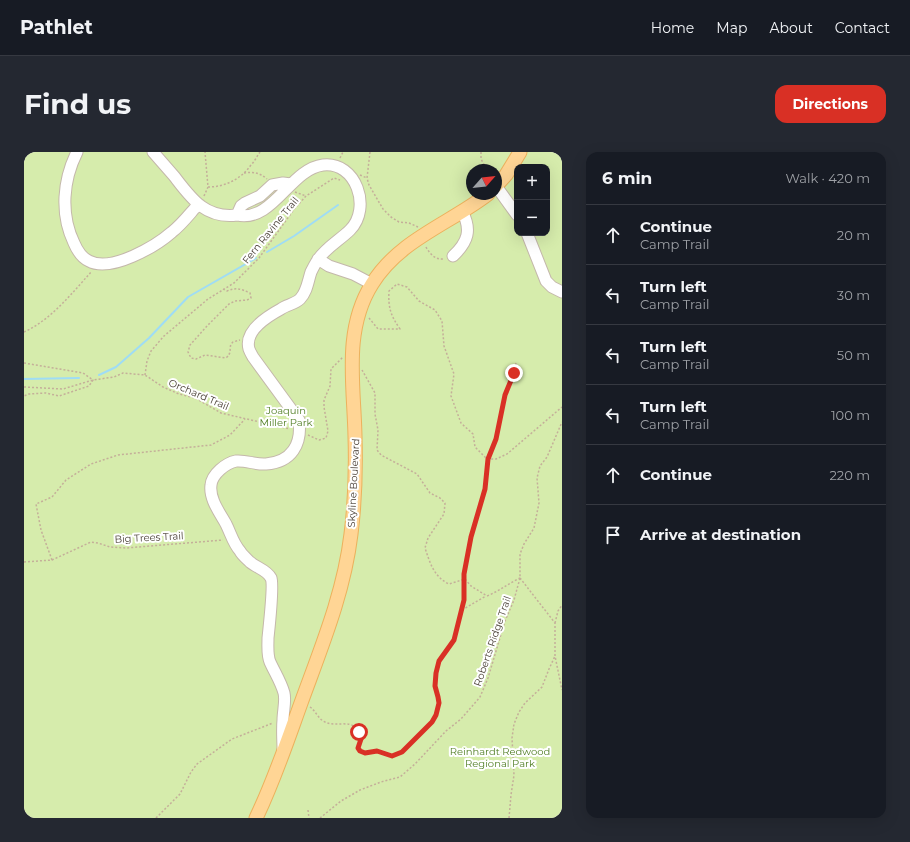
<!DOCTYPE html>
<html lang="en">
<head>
<meta charset="utf-8">
<style>
	body { margin:0; font-family:Montserrat,sans-serif; background:#242831; color:#f1f3f6 }
	.controls { position:absolute; right:12px; top:12px; display:grid; overflow:hidden; border-radius:8px; box-shadow:0 4px 16px #0002 }
	.controls button { width:36px; height:36px; display:grid; place-items:center; padding:0; border:0; border-bottom:1px solid #363941; background:#171b24; color:#f1f3f6; font:20px sans-serif }
	.compass { position:absolute; left:442px; top:12px; width:36px; height:36px; border-radius:50%; background:#171b24; box-shadow:0 4px 16px #0002; rotate:63deg }
	.stop { position:absolute; width:12px; height:12px; margin:-9px; border:3px solid #d93025; border-radius:50%; background:#fff }
	.stop.end { background:#d93025; border-color:#fff; box-shadow:0 1px 4px #0008 }
	.list { margin:0; padding:0; list-style:none }
	h2 { display:flex; justify-content:space-between; align-items:center; height:52px; margin:0; padding:0 16px; font-size:17px }
	h2 small { font-size:13px; font-weight:400; color:#9ea1a6 }
	.list li { display:grid; grid-template-columns:26px 1fr auto; gap:12px; align-items:center; box-sizing:border-box; height:60px; padding:0 16px; border-top:1px solid #363941 }
	.list b { display:block; font-size:15px; white-space:nowrap }
	.list p { margin:0; font-size:13px; white-space:nowrap; color:#9ea1a6 }
	.list em { font-size:13px; font-style:normal; color:#9ea1a6 }
	.icon { flex:none; width:22px; height:22px; fill:none; stroke:currentColor; stroke-width:2; stroke-linecap:round; stroke-linejoin:round }
	.map { position:relative; flex:none; width:538px; height:666px; overflow:hidden; border-radius:12px }
	header { display:flex; align-items:center; gap:24px; box-sizing:border-box; height:56px; padding:0 20px; background:#171b24; border-bottom:1px solid #363941 }
	header strong { font-size:19px }
	nav { display:flex; gap:22px; margin-inline-start:auto; font-size:14px }
	.intro { display:flex; align-items:center; justify-content:space-between; box-sizing:border-box; height:96px; padding:0 24px }
	h1 { margin:0; font-size:28px }
	.button { padding:10px 18px; border-radius:12px; background:#d93025; color:#fff; font-size:14px; font-weight:700 }
	main { display:flex; gap:24px; padding:0 24px }
	aside { flex:1; background:#171b24; border-radius:12px; box-shadow:0 4px 16px #0002 }
	.map>svg:first-child { display:block }
</style>
</head>
<body>
<header>
<strong>Pathlet</strong>
<nav><a>Home</a><a>Map</a><a>About</a><a>Contact</a></nav>
</header>
<div class="intro"><h1>Find us</h1><a class="button">Directions</a></div>
<main>
<div class="map">
<svg width="538" height="666" viewBox="0 0 538 666">
	<rect width="100%" height="100%" fill="#f4efe7"/>
	<path fill="#d6ecac" fill-rule="evenodd" d="M0,0H538V666H0ZM493,15H523V81H493ZM448,18H472V42H448Z"/>
	<g fill="none" stroke-linecap="round" stroke-linejoin="round">
		<path stroke="#9fdcf5" stroke-width="2" d="M243,100L270,84L314,53
			M75,223L92,215L125,186L164,145L232,106
			M0,227L55,226"/>
		<g stroke="#c4b8ab" stroke-width="13">
			<path id="minor" d="M53,0C39,28 36,62 50,91C53,98 58,106 65,109C87,121 132,94 148,80C157,73 164,64 171,56L176,53
				M129,0C136,8 143,16 150,24C167,46 181,67 213,63
				M472,34L493,63
				M503,81L522,129L528,135L538,140
				M429,104C444,90 448,78 438,59
				M294,107L305,114L329,122L348,132
				M259,598C259,588 258,578 259,568C259,559 262,549 260,541C257,530 251,521 246,510C243,503 244,494 244,486C245,476 250,432 247,426C243,418 233,416 226,410C223,407 218,403 216,399C209,391 207,382 202,372C196,361 185,347 187,333C188,322 202,311 212,309C222,308 232,313 242,312C268,310 278,292 275,268L229,205C228,203 226,200 225,197C220,179 244,164 257,157C262,153 271,152 276,147C283,140 284,129 287,120C289,116 291,112 293,109C301,96 316,88 326,78C348,56 332,9 299,13C266,17 249,71 213,63L217,54L221,51L236,44L248,33L259,31L267,32"/>
		</g>
		<g stroke="#ecb15d" stroke-width="15">
			<path id="major" d="M472,34L482,23L496,0
				M232,666C250,629 263,590 277,551C297,496 320,441 327,382C331,350 332,317 331,284C330,233 319,178 348,132C375,88 425,72 464,42"/>
		</g>
		<path stroke="#c4af99" stroke-width="1.5" stroke-dasharray="2 2" stroke-linecap="butt" d="M346,0L343,26L345,33L359,57L367,65L375,70L385,71L394,75
			M457,0V7L463,18
			M316,6L319,0
			M220,21C229,20 235,20 243,27
			M336,23L343,26
			M184,35C201,35 217,27 227,13C231,9 233,4 236,0
			M271,40L282,44
			M180,44L184,35L181,0
			M402,95C406,102 411,108 420,107
			M199,137L203,139C212,135 217,137 226,141L227,146L223,148L211,149L205,152L184,173L166,193L164,200L167,206L172,207L181,203L202,206C208,201 205,198 207,192L209,190L216,188
			M345,166L354,177H376C367,164 364,156 365,139L373,132L383,135L395,149L411,158L418,169L420,194L430,222L427,244L437,271L449,282L451,295L463,307H472L483,302L538,255
			M0,180C27,168 48,141 68,119
			M0,211L59,221L69,228L65,234L35,244L22,241L5,242L0,244
			M338,218L351,241V262L354,278L353,298L357,303L393,322L406,341L416,346L421,351L420,362L404,386L401,396C406,411 410,425 425,432L441,427L447,434L463,444C475,439 484,432 496,426
			M121,223L123,209L127,199L140,184L184,147L210,131L235,106L271,56L282,44L310,26L316,28
			M0,235L39,237L69,228L90,225L99,221L121,223L139,235L155,242L171,246L197,261L266,277
			M284,283L295,288L302,286L304,279L300,255V248L306,234L307,217L319,205
			M28,408L17,378L12,352L28,345L42,328L67,312L94,303L187,293L206,283L221,267
			M0,410L28,408L67,390L74,391L86,395L102,396L199,388
			M496,426L531,471V504L538,538
			M438,458L462,444
			M531,471L534,459L538,453
			M286,555C292,559 294,567 301,570C311,575 325,568 332,576C334,578 336,581 338,584L334,596L336,599L341,601L353,599L369,604L378,600L408,570L412,563L415,551L411,534L412,521L415,509L430,488L440,449V422L447,385L461,337L463,307L472,287L481,243L490,221L492,211
			M284,658L285,666
			M132,666L156,642L167,620L173,612L208,587L249,571
			M296,666L317,649L336,638L357,630L376,625L391,612L422,579L437,567L456,545L464,526L481,469L490,448L496,426V402L500,392L510,376L515,351L513,326L516,314L523,305L538,270
			M485,666L487,643L490,623L488,586L490,572L495,560L501,551L518,535L525,517L531,504"/>
		<use href="#minor" stroke="#fff" stroke-width="11"/>
		<use href="#major" stroke="#ffd595" stroke-width="13"/>
	</g>
	<g fill="none" stroke-linecap="round" stroke-linejoin="round">
		<path stroke="#d93025" stroke-width="5" d="M335,580L338,584L334,596L336,599L341,601L353,599L368,604L378,600L408,570L412,563L415,551L414,545L411,534L412,521L415,509L430,488L440,448V422L447,385L461,337L464,307L472,287L481,243L490,221"/>
	</g>
	<g text-anchor="middle" stroke-width="4" stroke-linejoin="round" paint-order="stroke">
		<g font-size="10" fill="#483e35" stroke="#fff">
			<text transform="translate(246 78) rotate(-51)" y="4">Fern Ravine Trail</text>
			<text transform="translate(175 242) rotate(23)" y="4">Orchard Trail</text>
			<text transform="translate(329 331) rotate(-87)" y="4">Skyline Boulevard</text>
			<text transform="translate(125 385) rotate(-3)" y="4">Big Trees Trail</text>
			<text transform="translate(468 489) rotate(-71)" y="4">Roberts Ridge Trail</text>
		</g>
		<g font-size="10" fill="#507e24" stroke="#fff">
			<text x="262" y="262">Joaquin<tspan x="262" dy="12">Miller Park</tspan></text>
			<text x="476" y="603">Reinhardt Redwood<tspan x="476" dy="12">Regional Park</tspan></text>
		</g>
	</g>
</svg>
<div class="controls">
<button>+</button>
<button>−</button>
</div>
<svg class="compass" viewBox="-18 -18 36 36"><path d="M0-13l5 13h-10z" fill="#e53935"/><path d="M0 13l5-13h-10z" fill="#9ea1a6"/></svg>
<div class="stop" style="left:335px;top:580px"></div>
<div class="stop end" style="left:490px;top:221px"></div>
</div>
<aside>
<h2>6 min<small>Walk · 420 m</small></h2>
<ul class="list">
<li><svg class="icon" aria-label="ahead" viewBox="0 0 24 24"><path d="M12 20V5M6 11l6-6 6 6"/></svg><div><b>Continue</b><p>Camp Trail</p></div><em>20 m</em></li>
<li><svg class="icon" aria-label="left" viewBox="0 0 24 24"><path d="M17 20v-9H6M10 6l-5 5 5 5"/></svg><div><b>Turn left</b><p>Camp Trail</p></div><em>30 m</em></li>
<li><svg class="icon" aria-label="left" viewBox="0 0 24 24"><path d="M17 20v-9H6M10 6l-5 5 5 5"/></svg><div><b>Turn left</b><p>Camp Trail</p></div><em>50 m</em></li>
<li><svg class="icon" aria-label="left" viewBox="0 0 24 24"><path d="M17 20v-9H6M10 6l-5 5 5 5"/></svg><div><b>Turn left</b><p>Camp Trail</p></div><em>100 m</em></li>
<li><svg class="icon" aria-label="ahead" viewBox="0 0 24 24"><path d="M12 20V5M6 11l6-6 6 6"/></svg><div><b>Continue</b></div><em>220 m</em></li>
<li><svg class="icon" aria-label="arrive" viewBox="0 0 24 24"><path d="M6 21V4h12l-3 4 3 4H6"/></svg><div><b>Arrive at destination</b></div></li>
</ul>
</aside>
</main>
</body>
</html>
